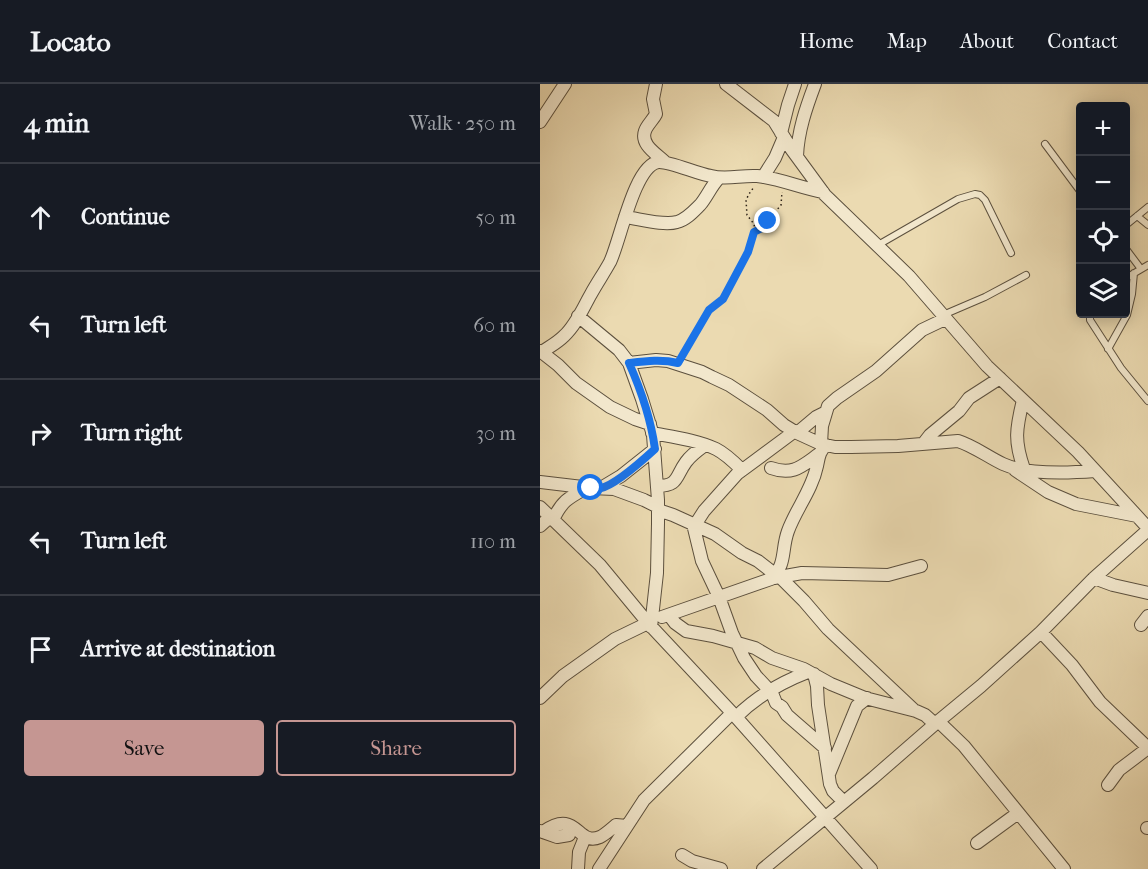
<!DOCTYPE html>
<html lang="en">
<head>
<meta charset="utf-8">
<style>
	body { margin:0; font-family:"IM FELL French Canon",serif; background:#20242c; color:#f1f3f6 }
	.controls { position:absolute; right:18px; top:18px; display:grid; overflow:hidden; border-radius:6px; box-shadow:0 3px 15px #0003 }
	.controls button { width:54px; height:54px; display:grid; place-items:center; padding:0; border:0; border-bottom:2px solid #363941; background:#171b24; color:#f1f3f6; font:30px sans-serif }
	.stop { position:absolute; width:18px; height:18px; margin:-14px; border:4px solid #1a73e8; border-radius:50%; background:#fff }
	.stop.end { background:#1a73e8; border-color:#fff; box-shadow:0 2px 6px #0008 }
	.list { margin:0; padding:0; list-style:none }
	h2 { display:flex; justify-content:space-between; align-items:center; height:78px; margin:0; padding:0 24px; font-size:26px }
	h2 small { font-size:20px; font-weight:400; color:#9ea1a6 }
	.list li { display:grid; grid-template-columns:39px 1fr auto; gap:18px; align-items:center; box-sizing:border-box; height:108px; padding:0 24px; border-top:2px solid #363941 }
	.list b { display:block; font-size:22px; white-space:nowrap }
	.list em { font-size:20px; font-style:normal; color:#9ea1a6 }
	.actions { display:flex; gap:12px; padding:18px 24px }
	.actions a { flex:1; padding:14px 0; border:2px solid #c59692; border-radius:6px; text-align:center; font-size:21px; color:#c59692 }
	.actions .main { background:#c59692; color:#111 }
	.icon { flex:none; width:33px; height:33px; fill:none; stroke:currentColor; stroke-width:2; stroke-linecap:round; stroke-linejoin:round }
	.map { position:relative; flex:none; width:608px; height:785px; overflow:hidden }
	header { display:flex; align-items:center; gap:36px; box-sizing:border-box; height:84px; padding:0 30px; background:#171b24; border-bottom:2px solid #363941 }
	header strong { font-size:28px }
	nav { display:flex; gap:33px; margin-inline-start:auto; font-size:21px }
	main { display:flex }
	aside { flex:1; background:#171b24 }
	.map>svg:first-child { display:block }
</style>
</head>
<body>
<header>
<strong>Locato</strong>
<nav><a>Home</a><a>Map</a><a>About</a><a>Contact</a></nav>
</header>
<main>
<aside>
<h2>4 min<small>Walk · 250 m</small></h2>
<ul class="list">
<li><svg class="icon" aria-label="ahead" viewBox="0 0 24 24"><path d="M12 20V5M6 11l6-6 6 6"/></svg><div><b>Continue</b></div><em>50 m</em></li>
<li><svg class="icon" aria-label="left" viewBox="0 0 24 24"><path d="M17 20v-9H6M10 6l-5 5 5 5"/></svg><div><b>Turn left</b></div><em>60 m</em></li>
<li><svg class="icon" aria-label="right" viewBox="0 0 24 24"><path d="M7 20v-9h11M14 6l5 5-5 5"/></svg><div><b>Turn right</b></div><em>30 m</em></li>
<li><svg class="icon" aria-label="left" viewBox="0 0 24 24"><path d="M17 20v-9H6M10 6l-5 5 5 5"/></svg><div><b>Turn left</b></div><em>110 m</em></li>
<li><svg class="icon" aria-label="arrive" viewBox="0 0 24 24"><path d="M6 21V4h12l-3 4 3 4H6"/></svg><div><b>Arrive at destination</b></div></li>
</ul>
<div class="actions"><a class="main">Save</a><a>Share</a></div>
</aside>
<div class="map">
<svg width="608" height="785" viewBox="0 0 608 785">
	<rect width="100%" height="100%" fill="#ebdab1"/>
	<filter id="stains"><feTurbulence type="fractalNoise" baseFrequency=".00333" numOctaves="4"/><feColorMatrix values="0 0 0 0 .2 0 0 0 0 .09 0 0 0 0 .02 0 0 0 .5 -.17"/></filter>
	<radialGradient id="worn" r=".72"><stop offset=".6" stop-color="#630" stop-opacity="0"/><stop offset="1" stop-color="#630" stop-opacity=".3"/></radialGradient>
	<g fill="none" stroke-linecap="round" stroke-linejoin="round">
		<g stroke="#5c503e" stroke-width="8">
			<path id="service" d="M505,60L540,107
				M597,132L608,141
				M586,141L608,123
				M338,161L418,115L435,110L440,111L445,116L471,169
				M586,165L601,185
				M586,194L608,181
				M550,230V236L581,284L608,317
				M403,231L445,213L486,191
				M568,265L587,231L592,210L594,189"/>
		</g>
		<g stroke="#5c503e" stroke-width="14">
			<path id="minor" d="M116,0L113,15L116,30C113,36 107,41 105,47C100,61 117,70 126,79
				M186,0L234,37L252,66L285,111L369,192L447,282L538,368L608,444
				M0,38L25,0
				M241,49L248,21L255,0
				M257,72C258,47 266,24 275,0
				M223,93L235,74L244,53
				M85,133C100,135 124,142 137,138C146,136 154,127 160,121C167,113 171,102 179,94
				M38,232L79,266L89,279L102,315L113,351L118,416V439L117,489L111,543
				M0,267L18,281L36,299L70,323L95,335L110,340
				M2,268C9,263 17,259 24,252C36,241 43,224 51,210C57,199 64,189 70,178C80,158 94,82 118,78C130,77 157,90 171,92C186,96 201,91 217,92C238,94 261,104 283,108
				M89,279L116,276L128,277L162,288L172,293L189,301L227,326L244,341L257,349L281,360L295,363H311L358,362L418,357C434,362 448,373 463,380C487,391 529,389 555,387
				M483,316C476,345 474,357 484,385
				M112,349C133,353 157,356 176,365C186,370 194,378 202,386
				M257,349L276,333L286,328
				M281,360L282,342L288,322L297,314L336,287L382,246L405,235
				M383,360L390,351L419,327L429,314L460,294
				M231,384C253,392 262,382 279,370
				M475,386L508,408L536,420L597,432
				M0,398L51,404L74,405L104,416L118,423
				M117,402C139,402 135,393 146,378C151,371 158,366 165,361
				M61,404L81,392L115,365
				M0,423L60,481L108,539L196,633L331,785
				M118,426L133,431L175,450L202,469L218,477L236,491
				M13,436C22,416 30,413 48,403
				M153,440L162,477L179,513L192,549L204,574L216,592L232,609L236,619L242,623L247,631L255,638L285,664
				M155,441L164,427L197,390L255,347
				M0,442L10,433
				M240,493L264,517L288,545L373,625
				M234,494L262,489L348,491L381,482
				M554,494L573,501L608,509
				M129,531L135,539L146,547L173,552L215,564L232,574L264,585L291,600L325,614L376,627L385,631L395,640
				M122,533L231,495C247,480 241,466 248,447C256,425 272,406 277,382C279,373 279,368 286,361
				M601,541L608,532
				M501,548L532,581L560,618L608,664
				M274,590L277,602L278,621L290,700L293,707L304,718
				M0,614L23,592L75,555L108,539
				M196,633C216,613 242,598 268,588
				M398,637L424,662L524,785
				M289,690L317,622L327,614
				M568,701L579,686L608,664
				M607,744H608
				M0,747L17,753L29,751
				M3,748C37,723 37,763 60,753C66,750 71,745 76,741L87,742
				M437,759L478,729
				M142,771L152,777L181,785
				M38,785L39,768L45,753
				M59,785L104,716L192,629
				M223,785L333,694L395,640L441,602L501,548L554,494L608,446"/>
		</g>
		<path stroke="#2d2217" stroke-width="1.5" stroke-dasharray="1.5 3" stroke-linecap="butt" d="M216,147L222,144L241,121L242,108
			M144,270L169,226L183,215L208,168L215,146L214,140L207,131L206,116L209,110L214,103"/>
		<use href="#service" stroke="#f2e7cc" stroke-width="6"/>
		<use href="#minor" stroke="#f2e7cc" stroke-width="12"/>
	</g>
	<g fill="none" stroke-linecap="round" stroke-linejoin="round">
		<path stroke="#1a73e8" stroke-width="8" d="M51,404C52,404 59,404 61,404C75,401 103,376 115,365C111,336 101,306 89,279C106,277 122,275 138,279L169,226L183,215L208,168L214,148L222,144L228,137"/>
	</g>
	<rect width="100%" height="100%" filter="url(#stains)"/>
	<rect width="100%" height="100%" fill="url(#worn)"/>
</svg>
<div class="controls">
<button>+</button>
<button>−</button>
<button><svg class="icon" aria-label="locate" viewBox="0 0 24 24"><circle cx="12" cy="12" r="6"/><path d="M12 2v4M12 18v4M2 12h4M18 12h4"/></svg></button>
<button><svg class="icon" aria-label="layers" viewBox="0 0 24 24"><path d="M12 4l9 5-9 5-9-5zM3 14l9 5 9-5"/></svg></button>
</div>
<div class="stop" style="left:51px;top:404px"></div>
<div class="stop end" style="left:228px;top:137px"></div>
</div>
</main>
</body>
</html>
